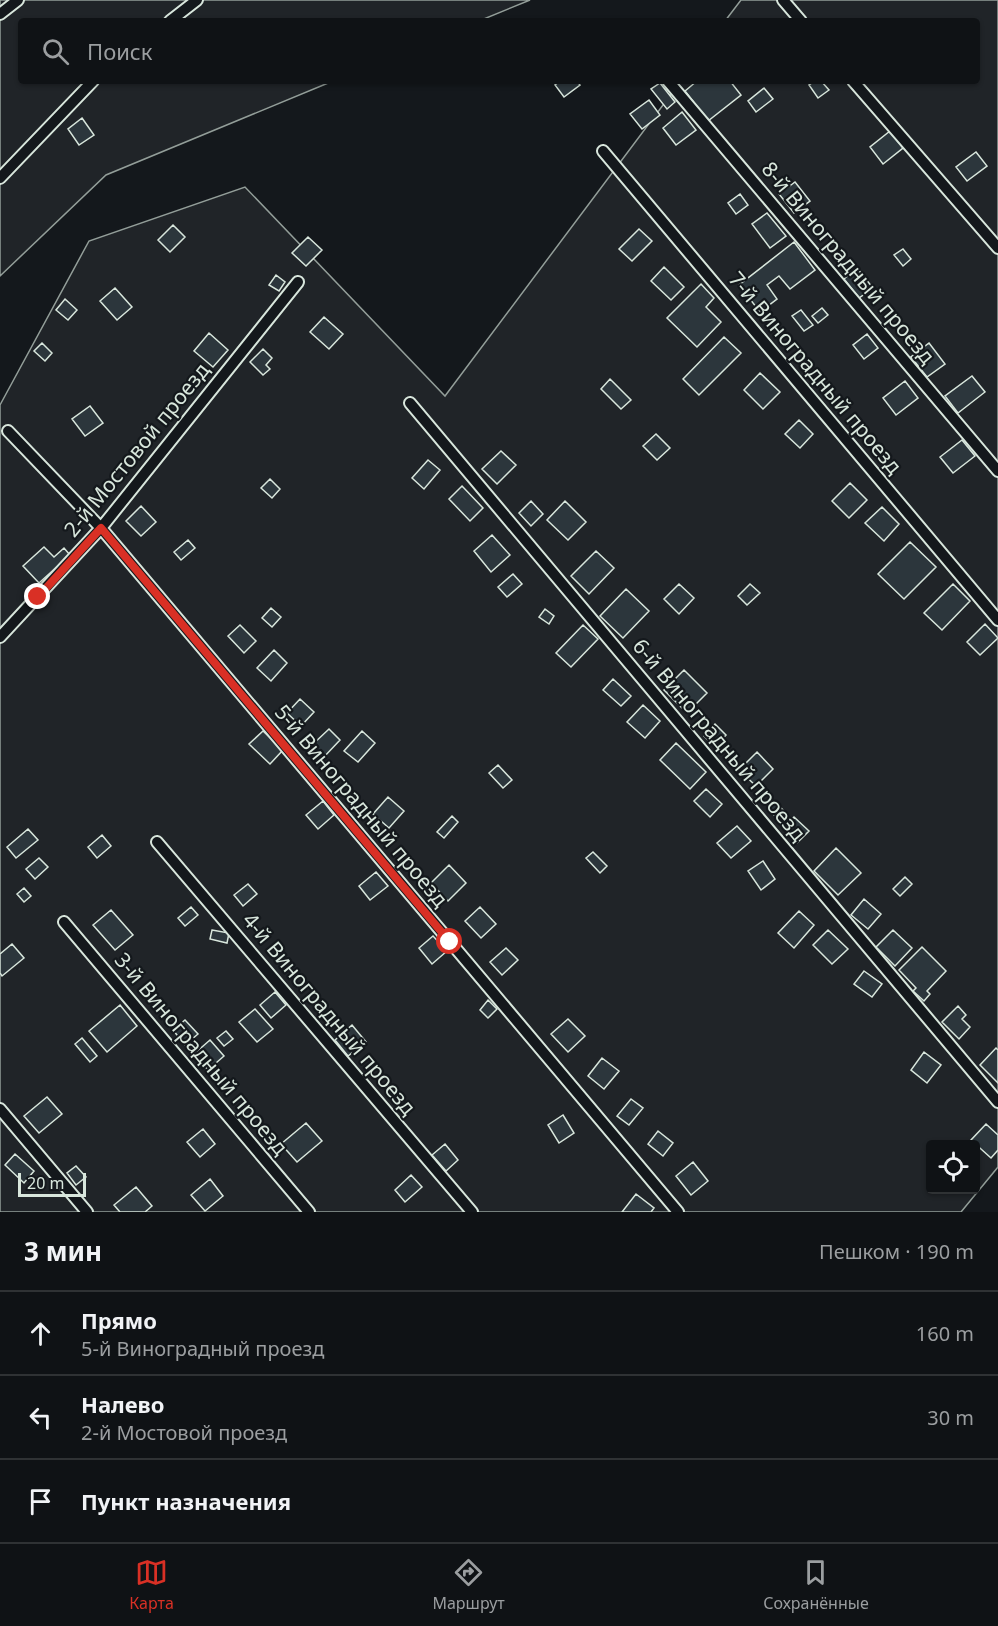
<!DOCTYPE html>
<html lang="ru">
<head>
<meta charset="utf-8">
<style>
	body { margin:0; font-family:"Noto Sans",sans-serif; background:#181b1e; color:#f1f3f6 }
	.controls { position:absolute; right:18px; bottom:18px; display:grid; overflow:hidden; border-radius:6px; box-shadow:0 2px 4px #0004 }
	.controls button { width:54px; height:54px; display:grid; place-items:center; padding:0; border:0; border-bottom:2px solid #2f3234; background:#0f1215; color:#f1f3f6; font:30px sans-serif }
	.scale { position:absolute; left:18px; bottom:15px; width:68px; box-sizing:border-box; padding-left:6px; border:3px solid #d8e6dc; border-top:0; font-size:16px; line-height:21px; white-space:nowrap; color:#d8e6dc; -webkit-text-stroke:4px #14181c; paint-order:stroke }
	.stop { position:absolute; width:18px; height:18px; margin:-14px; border:4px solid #d93025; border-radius:50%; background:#fff }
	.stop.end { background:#d93025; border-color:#fff; box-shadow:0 2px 6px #0008 }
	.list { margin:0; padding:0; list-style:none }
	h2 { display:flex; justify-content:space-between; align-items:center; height:78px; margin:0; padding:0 24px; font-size:26px }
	h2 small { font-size:20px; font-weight:400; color:#9b9ea0 }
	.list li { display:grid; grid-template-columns:39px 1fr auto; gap:18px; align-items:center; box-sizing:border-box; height:84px; padding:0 24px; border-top:2px solid #2f3234 }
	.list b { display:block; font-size:22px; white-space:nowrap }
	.list p { margin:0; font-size:20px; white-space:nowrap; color:#9b9ea0 }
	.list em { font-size:20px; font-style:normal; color:#9b9ea0 }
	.icon { flex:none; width:33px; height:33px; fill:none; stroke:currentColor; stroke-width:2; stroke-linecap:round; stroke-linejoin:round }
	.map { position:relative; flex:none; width:998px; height:1212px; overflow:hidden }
	.search { position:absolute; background:#0f1215; box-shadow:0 2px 4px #0004; left:18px; right:18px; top:18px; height:66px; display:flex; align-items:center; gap:15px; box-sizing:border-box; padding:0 21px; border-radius:6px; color:#9b9ea0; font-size:22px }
	.sheet { height:330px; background:#0f1215 }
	nav { display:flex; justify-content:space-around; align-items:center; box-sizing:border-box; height:84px; border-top:2px solid #2f3234; background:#0f1215; font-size:16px; color:#9b9ea0 }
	nav a { display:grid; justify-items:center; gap:3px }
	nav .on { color:#d93025 }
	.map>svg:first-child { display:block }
</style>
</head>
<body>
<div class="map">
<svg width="998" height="1212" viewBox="0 0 998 1212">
	<rect width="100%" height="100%" fill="#14181c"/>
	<path fill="#202428" stroke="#939e99" stroke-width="1.5" fill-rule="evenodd" d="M0,0H530L479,21H21V81H333L106,175L0,276Z
		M741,0H998V1167L961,1212H0V405L89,241L245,187L445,396L681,81H977V21H725ZM930,1144H976V1190H930Z"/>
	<path fill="#2c363c" stroke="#d8e6dc" stroke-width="1.5" d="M560,81H577L580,85L564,97L555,85Z
		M697,81H730L741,95L708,121L685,91Z
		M815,81H821L829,90L818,98L809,85Z
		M660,83L675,102L667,109L651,89Z
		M764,88L773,99L756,112L748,101Z
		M649,100L660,115L642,129L630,114Z
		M682,112L696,130L676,145L663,128Z
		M82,118L94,135L79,145L68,129Z
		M890,131L903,148L883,164L870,147Z
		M976,152L987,166L967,181L956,167Z
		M795,182L810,201L794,213L779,194Z
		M740,194L748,205L736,214L728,203Z
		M767,213L786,236L770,248L752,224Z
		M173,225L185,237L170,252L158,240Z
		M639,229L652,241L632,261L619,249Z
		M308,237L322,250L306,266L292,253Z
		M794,242L815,270L790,289L779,276L767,285L777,299L760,312L739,285Z
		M903,249L911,259L903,266L894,255Z
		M664,267L684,287L671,300L651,281Z
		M857,268L873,288L859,298L844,279Z
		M276,275L285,282L279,291L269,285Z
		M701,284L714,298L706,307L721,322L697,347L667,318Z
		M115,288L132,307L117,320L100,301Z
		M65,299L77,310L68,320L56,310Z
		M822,308L828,315L818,323L812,316Z
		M801,310L813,325L804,331L792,316Z
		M324,317L343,334L329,349L310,332Z
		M209,333L228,350L213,367L194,351Z
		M867,334L878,348L864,359L853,345Z
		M724,337L741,353L699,395L683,379Z
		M42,343L52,353L45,361L34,351Z
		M929,343L945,364L927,377L911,357Z
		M263,349L272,358L266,365L270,369L263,375L250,362Z
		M760,373L780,392L763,409L744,390Z
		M972,376L985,392L958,413L945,396Z
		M610,379L631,400L621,409L601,389Z
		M905,381L918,398L896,415L883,398Z
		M90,406L103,423L85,436L72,419Z
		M799,420L813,434L800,448L785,434Z
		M656,434L670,448L657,460L643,446Z
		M962,440L975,456L953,473L940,457Z
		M501,451L516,465L497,484L482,469Z
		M428,460L440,470L424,489L412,478Z
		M270,479L280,489L272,498L261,488Z
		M850,483L867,500L849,518L832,501Z
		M462,486L483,508L470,521L449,499Z
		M531,501L543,514L531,526L519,513Z
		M565,501L586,522L568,540L547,520Z
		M141,506L156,522L141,536L126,521Z
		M882,507L899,524L884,541L865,523Z
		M492,535L510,555L491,572L474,551Z
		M188,540L195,548L181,560L174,552Z
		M910,542L936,567L904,599L878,574Z
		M44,547L54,557L64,548L70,555L39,583L23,566Z
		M596,551L614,568L589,594L571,576Z
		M513,574L522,584L507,597L498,587Z
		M679,584L694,598L679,614L664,599Z
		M750,584L760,593L747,605L738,596Z
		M953,584L970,601L942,630L924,613Z
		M626,589L649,611L623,638L600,616Z
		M271,608L281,617L272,627L262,618Z
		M545,609L554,616L549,624L539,617Z
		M985,624L998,638L980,655L967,642Z
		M240,625L256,641L244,653L228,636Z
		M583,625L598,639L571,667L556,653Z
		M274,650L287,663L271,681L257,668Z
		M684,670L707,693L687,713L664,690Z
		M613,679L631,696L621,706L603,690Z
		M300,699L314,712L301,726L287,713Z
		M643,705L660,721L645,738L627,722Z
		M715,724L726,735L715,747L704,736Z
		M329,729L340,740L323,758L311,746Z
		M263,731L283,750L270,764L249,744Z
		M362,731L375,743L358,762L344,751Z
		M676,743L706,772L690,789L660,760Z
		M757,752L773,769L756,786L739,770Z
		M498,765L512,780L503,788L489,773Z
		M706,789L722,804L710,817L694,801Z
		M388,797L404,811L389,828L373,814Z
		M323,801L334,815L318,829L306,815Z
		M774,801L783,810L776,817L767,808Z
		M452,816L458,822L444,838L437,832Z
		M794,817L809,831L797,843L783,828Z
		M737,826L751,841L731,858L717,843Z
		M28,829L38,840L16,858L7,847Z
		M102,835L111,846L97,858L88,847Z
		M836,848L861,873L838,895L814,871Z
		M593,852L607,866L600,873L586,858Z
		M39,858L48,867L35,879L26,869Z
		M763,861L775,879L761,890L748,871Z
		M449,865L466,883L448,901L431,883Z
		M376,872L388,886L370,900L359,886Z
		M905,877L912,884L900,896L893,889Z
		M248,884L257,894L243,906L234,895Z
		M24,888L31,896L24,902L17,894Z
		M864,899L881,914L868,929L851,915Z
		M191,907L198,915L185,926L178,918Z
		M480,907L496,924L481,938L465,921Z
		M111,910L133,935L115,950L93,925Z
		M799,911L814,925L794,948L778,933Z
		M212,930L229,933L227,943L210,939Z
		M828,930L848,949L832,964L813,945Z
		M893,930L912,948L895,966L876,947Z
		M433,936L447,951L432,964L419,948Z
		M12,944L24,958L2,976L0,973V954Z
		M922,947L946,971L927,991L930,994L924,1001L913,991L916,988L899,970Z
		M506,948L518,960L502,975L490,962Z
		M864,971L882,984L872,997L854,984Z
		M275,992L286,1005L271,1018L260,1005Z
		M488,1000L497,1009L488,1018L480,1010Z
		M120,1005L137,1026L107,1052L89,1031Z
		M958,1006L966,1015L962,1019L970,1027L959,1039L942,1022Z
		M255,1009L273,1029L257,1042L239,1022Z
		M568,1019L585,1036L568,1052L551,1034Z
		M185,1020L198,1034L185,1045L173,1030Z
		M352,1025L366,1042L348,1056L335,1040Z
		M226,1031L233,1039L224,1046L217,1038Z
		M82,1038L97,1056L90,1062L75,1044Z
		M210,1040L224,1056L208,1070L194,1054Z
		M996,1048L998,1050V1083L980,1065Z
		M924,1052L941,1065L927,1083L911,1070Z
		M602,1058L619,1071L604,1089L588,1076Z
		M47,1097L62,1114L39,1133L24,1116Z
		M631,1099L643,1108L629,1125L617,1116Z
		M563,1115L574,1133L559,1143L548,1125Z
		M306,1123L322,1141L297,1162L281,1144Z
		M986,1124L998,1135V1150L991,1158L971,1140Z
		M203,1129L215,1144L200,1157L187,1142Z
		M658,1131L673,1143L663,1156L648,1144Z
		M445,1144L458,1160L446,1171L432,1155Z
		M15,1154L34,1171L24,1183L5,1165Z
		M693,1162L708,1181L691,1195L676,1176Z
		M76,1166L86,1177L76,1185L67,1173Z
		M411,1175L422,1187L405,1202L395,1190Z
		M210,1179L223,1196L205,1211L191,1195Z
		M136,1187L152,1206L145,1212H120L114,1205Z
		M636,1194L654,1208L651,1212H622Z"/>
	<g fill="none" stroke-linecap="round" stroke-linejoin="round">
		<g stroke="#d8e6dc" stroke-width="14">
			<path id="lane" d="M783,0L801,21
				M0,14L18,0
				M170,21L197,0
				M668,81L998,471
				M853,81L998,248
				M603,151L998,620
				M0,178L93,81
				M410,403L998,1102
				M8,431L101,528L678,1212
				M0,637L101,528L298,282
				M157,842L472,1212
				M64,922L309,1212
				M0,1109L87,1212"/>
		</g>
		<use href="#lane" stroke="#14181c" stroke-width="10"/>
	</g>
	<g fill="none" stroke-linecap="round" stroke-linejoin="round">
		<path stroke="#d93025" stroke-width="8" d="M38,597L101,528L450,942"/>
	</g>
	<g text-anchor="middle" stroke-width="4.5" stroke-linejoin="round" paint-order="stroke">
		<g font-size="21" fill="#d8e6dc" stroke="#14181c">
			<text transform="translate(848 263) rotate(50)" y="7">8-й Виноградный проезд</text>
			<text transform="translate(815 373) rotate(50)" y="7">7-й Виноградный проезд</text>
			<text transform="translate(137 450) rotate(-51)" y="7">2-й Мостовой проезд</text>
			<text transform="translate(719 740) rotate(50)" y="7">6-й Виноградный проезд</text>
			<text transform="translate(361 806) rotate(50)" y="7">5-й Виноградный проезд</text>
			<text transform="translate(329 1014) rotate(50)" y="7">4-й Виноградный проезд</text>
			<text transform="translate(201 1054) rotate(50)" y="7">3-й Виноградный проезд</text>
		</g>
	</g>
</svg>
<div class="controls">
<button><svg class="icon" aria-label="locate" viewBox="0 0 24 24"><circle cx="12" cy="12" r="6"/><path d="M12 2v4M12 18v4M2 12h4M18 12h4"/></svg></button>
</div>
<div class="scale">20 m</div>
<div class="stop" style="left:450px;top:942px"></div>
<div class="stop end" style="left:38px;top:597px"></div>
<div class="search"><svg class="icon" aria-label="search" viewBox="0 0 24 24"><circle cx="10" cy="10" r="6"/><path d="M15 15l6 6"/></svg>Поиск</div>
</div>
<section class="sheet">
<h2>3 мин<small>Пешком · 190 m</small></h2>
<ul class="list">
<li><svg class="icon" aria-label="ahead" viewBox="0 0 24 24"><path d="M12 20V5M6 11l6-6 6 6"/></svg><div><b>Прямо</b><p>5-й Виноградный проезд</p></div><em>160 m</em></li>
<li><svg class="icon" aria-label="left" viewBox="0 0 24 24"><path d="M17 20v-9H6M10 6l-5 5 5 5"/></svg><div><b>Налево</b><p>2-й Мостовой проезд</p></div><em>30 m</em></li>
<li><svg class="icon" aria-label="arrive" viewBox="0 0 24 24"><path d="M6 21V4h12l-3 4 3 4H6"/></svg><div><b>Пункт назначения</b></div></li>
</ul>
</section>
<nav>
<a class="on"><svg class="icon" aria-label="map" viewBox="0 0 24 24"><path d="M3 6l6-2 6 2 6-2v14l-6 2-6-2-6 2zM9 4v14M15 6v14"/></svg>Карта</a>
<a><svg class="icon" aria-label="directions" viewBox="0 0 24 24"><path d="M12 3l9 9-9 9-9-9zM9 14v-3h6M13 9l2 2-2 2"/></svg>Маршрут</a>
<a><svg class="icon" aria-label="saved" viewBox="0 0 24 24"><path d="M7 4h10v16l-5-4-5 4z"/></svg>Сохранённые</a>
</nav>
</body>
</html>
